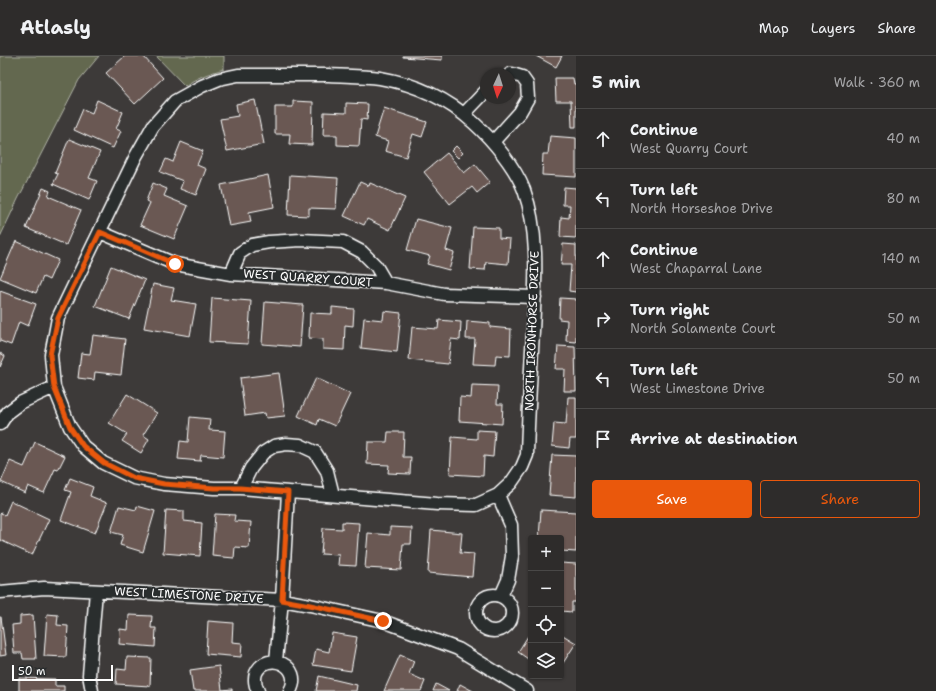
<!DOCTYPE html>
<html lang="en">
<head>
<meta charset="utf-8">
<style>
	body { margin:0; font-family:"Shantell Sans",sans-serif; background:#363433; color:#f1f3f6 }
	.controls { position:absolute; right:12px; bottom:12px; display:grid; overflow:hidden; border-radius:4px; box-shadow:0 1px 3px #0004 }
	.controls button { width:36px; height:36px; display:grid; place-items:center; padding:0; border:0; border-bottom:1px solid #494847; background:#2e2c2b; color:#f1f3f6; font:20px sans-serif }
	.compass { position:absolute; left:480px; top:12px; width:36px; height:36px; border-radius:50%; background:#2e2c2b; box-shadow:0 1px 3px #0004; rotate:184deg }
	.scale { position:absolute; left:12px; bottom:10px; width:101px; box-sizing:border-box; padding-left:4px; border:2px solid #fff; border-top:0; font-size:11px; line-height:14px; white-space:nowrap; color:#fff; -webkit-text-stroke:3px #2a2d2e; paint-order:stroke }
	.stop { position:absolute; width:12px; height:12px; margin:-9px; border:3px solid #ea580c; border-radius:50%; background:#fff }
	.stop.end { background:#ea580c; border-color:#fff; box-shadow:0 1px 4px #0008 }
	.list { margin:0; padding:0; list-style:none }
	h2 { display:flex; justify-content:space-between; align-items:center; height:52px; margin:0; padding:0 16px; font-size:17px }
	h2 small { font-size:13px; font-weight:400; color:#a7a7a9 }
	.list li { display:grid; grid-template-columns:26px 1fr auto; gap:12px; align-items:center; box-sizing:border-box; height:60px; padding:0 16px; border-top:1px solid #494847 }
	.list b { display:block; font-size:15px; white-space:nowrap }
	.list p { margin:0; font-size:13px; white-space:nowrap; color:#a7a7a9 }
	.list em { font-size:13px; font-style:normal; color:#a7a7a9 }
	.actions { display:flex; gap:8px; padding:12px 16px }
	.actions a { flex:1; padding:9px 0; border:1px solid #ea580c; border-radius:4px; text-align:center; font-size:14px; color:#ea580c }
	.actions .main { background:#ea580c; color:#fff }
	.icon { flex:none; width:22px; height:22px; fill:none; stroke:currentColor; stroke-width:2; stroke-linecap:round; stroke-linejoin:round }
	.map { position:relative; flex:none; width:576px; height:635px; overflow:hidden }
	header { display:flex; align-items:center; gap:24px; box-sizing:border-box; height:56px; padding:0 20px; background:#2e2c2b; border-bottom:1px solid #494847 }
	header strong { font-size:19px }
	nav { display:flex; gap:22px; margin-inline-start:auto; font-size:14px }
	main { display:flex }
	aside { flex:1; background:#2e2c2b }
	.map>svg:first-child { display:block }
</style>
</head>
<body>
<header>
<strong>Atlasly</strong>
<nav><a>Map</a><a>Layers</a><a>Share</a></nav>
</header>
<main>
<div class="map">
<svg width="576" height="635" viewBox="0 0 576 635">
	<rect width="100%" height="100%" fill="#3d3a39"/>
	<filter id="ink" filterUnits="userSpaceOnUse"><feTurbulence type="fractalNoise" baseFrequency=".025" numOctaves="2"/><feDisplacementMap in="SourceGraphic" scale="8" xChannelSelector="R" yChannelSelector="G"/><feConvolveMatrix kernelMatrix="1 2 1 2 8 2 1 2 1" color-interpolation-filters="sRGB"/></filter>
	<g filter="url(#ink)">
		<path fill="#63684f" stroke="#b1b4a7" d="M0,0H99L79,24L18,143L0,181Z
			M156,0H224V13C210,17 197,21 185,30Z"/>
		<path fill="#6a5952" stroke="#fff" d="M125,0H143L163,22L135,48L106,17Z
			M403,0H442V4L403,1Z
			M536,0H562L556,11Z
			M555,22H573L574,28H576V71H572L571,45H556Z
			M97,44L123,56L116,73L121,75L113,92L74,74L83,53L92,57Z
			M255,44L264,88L227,95L220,63L238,60L236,48Z
			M293,45L313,46L312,89L289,88L290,78H275V51H293Z
			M346,47L368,48L367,64L361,63L359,90L337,89V79H323L324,56L346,57Z
			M384,52L427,66L422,81L413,78L406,101L385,95L388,85L375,81Z
			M550,80L576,82V121L542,119L543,98H548Z
			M69,83L100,96L89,122L97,125L89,144L53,128L58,118L55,117Z
			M181,86L203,95L197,109L206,113L196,139L180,133L183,125L160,116L166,103L173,106Z
			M456,90L463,97L458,102L451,95Z
			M447,97L464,117L475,108L490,126L477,137L472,131L450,148L424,116Z
			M268,119L274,151L249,156L251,166L229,170L221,129Z
			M290,119L338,122L336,153L309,152V160L288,159Z
			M360,126L369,130L370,127L405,142L390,174L367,163L364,169L344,160Z
			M153,127L167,133L164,140L188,150L174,183L140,169L150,147L146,145Z
			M564,131L576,132V182L560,181L561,161L569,162L570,149H563Z
			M43,132L50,135L48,140L81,154L66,189L26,172Z
			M416,163L452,172L446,194L454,197L449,214L427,208L430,200L407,194Z
			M473,171L499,172V182L510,183L508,208L486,206L485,214L470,213Z
			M16,185L58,204L49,224L43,221L36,237L0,222Z
			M563,188L576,189V236L569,235L571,209H561Z
			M111,210L145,224L129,263L95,250Z
			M153,228L174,232L171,244L196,248L190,280L144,272Z
			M0,235L36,248L28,270L19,266L11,289L0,285Z
			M212,242L251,245L248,288L209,286Z
			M560,242L576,243V286L566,285L567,264L559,263Z
			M265,246L303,249L300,291L262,288Z
			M332,251L354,253L353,270L345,269L344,294L323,293V283L309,282L310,257L332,258Z
			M384,255L401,257L397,296L361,292L364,262L383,264Z
			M439,264L461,266L460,284L451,283L448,308L409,304L412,271L438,273Z
			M467,265L490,267V271L511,273L510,300L496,299L495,309L473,308L475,283H466Z
			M93,279L125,283L121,319L95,316L94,324L78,322L81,297L90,298Z
			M558,290L575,291L576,335H564L565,313H556Z
			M0,297L5,300L0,311Z
			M279,317L285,360L266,362L265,357L245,360L240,322Z
			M316,322L350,338L335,370L319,363L317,369L298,360Z
			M472,329L498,330L497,348H503L502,368L459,365L460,341L471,342Z
			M127,338L157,357L143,379L149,383L141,397L122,385L127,378L109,367Z
			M568,341H576V383H570L569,392L552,390L554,367L566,368Z
			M190,361L210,363L209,374L225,375L223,401L201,399L200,405L178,403L180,385L188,386Z
			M477,374L495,375L493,401L484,400L483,420L450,418L452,381L477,383Z
			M388,376H404L403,401H411L410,418L388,417L389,409L367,408L368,386H387Z
			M35,386L65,400L58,414L55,413L44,437L28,430L25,437L1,426L10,405L24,411Z
			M552,399L576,400V441L549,439Z
			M70,422L93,431L90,440L107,447L95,477L61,464L71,436L65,434Z
			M11,445L49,463L32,499L0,484V458L1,457L5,459Z
			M119,450L136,454L137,450L155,455L143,496L120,489L123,479L111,476Z
			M166,454L184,455V465L202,467L200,500L163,497Z
			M541,454L576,456V496L561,495V482H539Z
			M215,458L235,459L234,465L251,466L249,492L235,491L234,502L212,500Z
			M342,466L359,467L356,510L338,509L339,499L321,498L323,472L342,473Z
			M390,471L412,472L411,488H403L401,514L365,512L368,477L390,479Z
			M431,474L462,477L460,497L474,498L472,521L428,517Z
			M561,507L576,508V546H572V556L561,555Z
			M47,558L58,559L57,569L68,570L66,601L44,600Z
			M33,559L36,603H23L22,597H14L12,569L20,568V560Z
			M129,559L152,560L151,572H156L155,591L119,588L120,573L128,574Z
			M0,561H1L6,599L0,600Z
			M208,565L233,567L232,586L242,587L241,601L206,598Z
			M332,577L357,581L351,615L313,609L316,593L329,596Z
			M561,578L576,587L561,610Z
			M528,580L531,581V605L518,596Z
			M400,599L414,605L409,618L425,625L421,635H384Z
			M127,601L151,602L150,630L116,628L117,613L126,614Z
			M219,610L222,634L232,633V635H193L190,614Z
			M319,620L357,629L356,635H316Z
			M19,622L55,623V630H64V635H19Z
			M436,628L449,635H433Z
			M460,628L473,635H457Z"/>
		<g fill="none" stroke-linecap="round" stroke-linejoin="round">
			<g stroke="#fff" stroke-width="15">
				<path id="minor" d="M238,19C269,19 299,19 329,19C346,20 363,20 380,22C415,28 448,43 474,67C493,84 515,111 524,134C540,178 535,230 533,275C531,316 528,358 527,399L522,411L511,427L498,439L476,449L437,448L241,432H214L164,428L134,422L103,407L83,390L70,371L54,331L51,299L58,262L136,100L153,70L175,45L202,30L219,23Z
					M464,58L486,35
					M493,86L520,56L528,42L527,28L522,21L512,18H510
					M100,176L175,208L231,218L386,227L444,238L535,241
					M231,218L240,197L252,189L269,186L301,184L343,186L362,196L376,210L386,227
					M0,368L8,356L20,347L54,331
					M241,432L251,412L263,397L274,390L286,388L300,389L315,396L327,415L333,439
					M498,439L511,469L512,500L508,524L501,540
					M0,536L44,532L282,544L310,549L383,565L458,593L527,635
					M476 557a18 18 0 1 1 36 0a18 18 0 1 1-36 0Z
					M276,605L282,544L288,436
					M92,635L89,619L96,535
					M258,635C255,629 254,623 256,617C267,593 304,610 290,635"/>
			</g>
			<use href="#minor" stroke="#2a2d2e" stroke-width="12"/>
		</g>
	</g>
	<g fill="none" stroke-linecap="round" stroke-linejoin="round" filter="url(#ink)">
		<path stroke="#ea580c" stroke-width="5" d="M175,208L100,176L58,262L50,299L54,331L70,371L83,390L104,407L134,422L164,428L214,432H240L288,436L282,544L310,549L383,565"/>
	</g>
	<g text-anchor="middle" stroke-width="3.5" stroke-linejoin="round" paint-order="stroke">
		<g font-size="12" fill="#fff" stroke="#2a2d2e">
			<text transform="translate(308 222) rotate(4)" y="4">WEST QUARRY COURT</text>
			<text transform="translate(532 275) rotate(-88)" y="4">NORTH IRONHORSE DRIVE</text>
			<text transform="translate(189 539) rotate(3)" y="4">WEST LIMESTONE DRIVE</text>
		</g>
	</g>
</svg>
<div class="controls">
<button>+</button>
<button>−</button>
<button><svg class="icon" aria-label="locate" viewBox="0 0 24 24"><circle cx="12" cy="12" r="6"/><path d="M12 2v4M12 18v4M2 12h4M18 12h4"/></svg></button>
<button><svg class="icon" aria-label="layers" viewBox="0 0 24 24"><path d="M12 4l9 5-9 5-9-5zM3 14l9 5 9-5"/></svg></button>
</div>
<svg class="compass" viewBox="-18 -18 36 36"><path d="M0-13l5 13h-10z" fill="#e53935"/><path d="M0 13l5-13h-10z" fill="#a7a7a9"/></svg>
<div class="scale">50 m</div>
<div class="stop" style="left:175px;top:208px"></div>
<div class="stop end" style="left:383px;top:565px"></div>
</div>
<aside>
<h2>5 min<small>Walk · 360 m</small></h2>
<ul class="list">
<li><svg class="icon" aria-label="ahead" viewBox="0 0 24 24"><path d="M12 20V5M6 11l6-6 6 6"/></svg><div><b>Continue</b><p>West Quarry Court</p></div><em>40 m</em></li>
<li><svg class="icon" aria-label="left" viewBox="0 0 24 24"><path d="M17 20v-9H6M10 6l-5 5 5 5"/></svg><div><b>Turn left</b><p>North Horseshoe Drive</p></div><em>80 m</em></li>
<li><svg class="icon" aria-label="ahead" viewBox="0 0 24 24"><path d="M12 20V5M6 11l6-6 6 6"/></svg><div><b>Continue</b><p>West Chaparral Lane</p></div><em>140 m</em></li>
<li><svg class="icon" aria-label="right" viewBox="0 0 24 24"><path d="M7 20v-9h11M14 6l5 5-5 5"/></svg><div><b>Turn right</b><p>North Solamente Court</p></div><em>50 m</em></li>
<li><svg class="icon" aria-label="left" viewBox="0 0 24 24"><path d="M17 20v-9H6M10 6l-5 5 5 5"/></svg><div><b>Turn left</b><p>West Limestone Drive</p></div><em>50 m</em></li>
<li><svg class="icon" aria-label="arrive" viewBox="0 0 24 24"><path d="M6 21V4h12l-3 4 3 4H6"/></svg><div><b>Arrive at destination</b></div></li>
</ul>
<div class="actions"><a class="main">Save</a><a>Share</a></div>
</aside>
</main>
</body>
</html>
